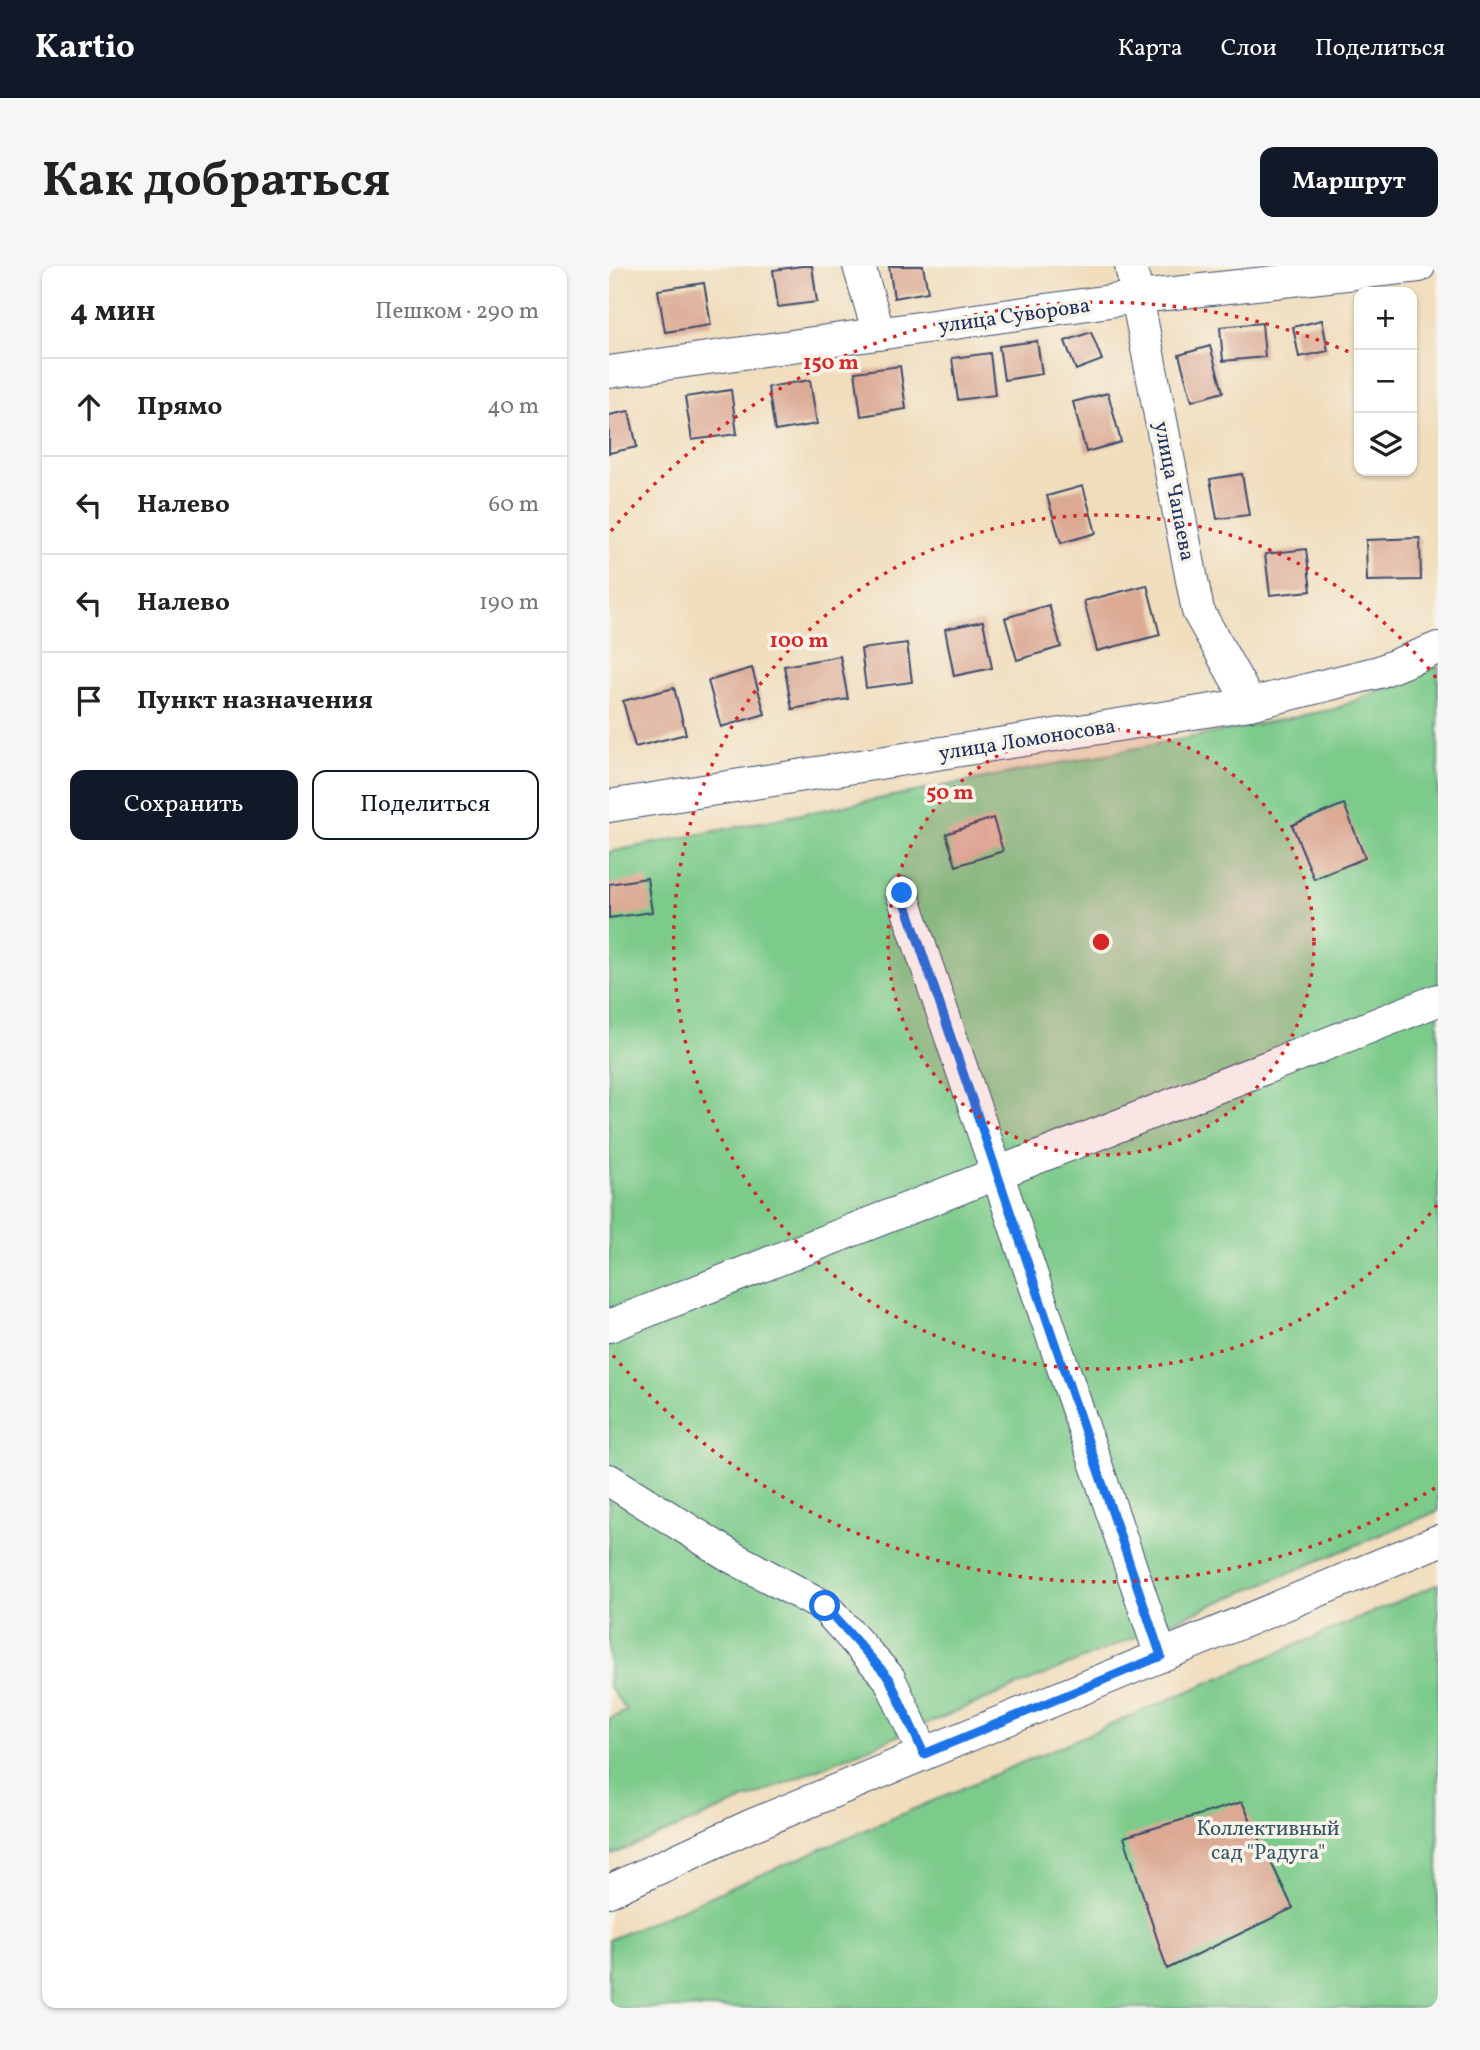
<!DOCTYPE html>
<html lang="ru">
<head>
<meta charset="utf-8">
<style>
	body { margin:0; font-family:Vollkorn,serif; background:#f6f6f6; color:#222 }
	.controls { position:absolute; right:21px; top:21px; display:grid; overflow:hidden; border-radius:14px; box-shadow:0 2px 5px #0004 }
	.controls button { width:63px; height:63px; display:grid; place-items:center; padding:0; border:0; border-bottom:2px solid #e0e0e0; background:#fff; color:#222; font:35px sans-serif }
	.stop { position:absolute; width:21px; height:21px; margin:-16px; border:5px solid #1a73e8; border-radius:50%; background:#fff }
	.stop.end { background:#1a73e8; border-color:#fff; box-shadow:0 2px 7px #0008 }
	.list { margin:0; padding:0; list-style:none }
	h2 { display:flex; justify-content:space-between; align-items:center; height:91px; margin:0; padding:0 28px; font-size:30px }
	h2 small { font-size:23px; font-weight:400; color:#767676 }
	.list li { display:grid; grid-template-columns:46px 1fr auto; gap:21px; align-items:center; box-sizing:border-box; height:98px; padding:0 28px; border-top:2px solid #e0e0e0 }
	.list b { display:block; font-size:26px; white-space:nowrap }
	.list em { font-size:23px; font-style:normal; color:#767676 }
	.actions { display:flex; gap:14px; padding:21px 28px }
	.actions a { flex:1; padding:16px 0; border:2px solid #111827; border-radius:14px; text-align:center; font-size:24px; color:#111827 }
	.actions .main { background:#111827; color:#fff }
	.icon { flex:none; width:38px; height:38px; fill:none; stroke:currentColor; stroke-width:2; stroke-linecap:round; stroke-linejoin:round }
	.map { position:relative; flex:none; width:829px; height:1742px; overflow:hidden; border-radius:14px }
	header { display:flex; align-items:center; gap:42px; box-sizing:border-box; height:98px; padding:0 35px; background:#111827; color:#fff }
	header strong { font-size:33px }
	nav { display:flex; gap:38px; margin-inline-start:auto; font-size:24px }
	.intro { display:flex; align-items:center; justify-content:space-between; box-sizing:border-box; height:168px; padding:0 42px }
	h1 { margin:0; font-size:49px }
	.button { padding:18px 32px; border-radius:14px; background:#111827; color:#fff; font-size:24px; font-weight:700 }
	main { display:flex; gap:42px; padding:0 42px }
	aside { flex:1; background:#fff; border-radius:14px; box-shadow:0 2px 5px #0004 }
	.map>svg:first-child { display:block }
</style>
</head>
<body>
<header>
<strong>Kartio</strong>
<nav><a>Карта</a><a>Слои</a><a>Поделиться</a></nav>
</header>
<div class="intro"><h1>Как добраться</h1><a class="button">Маршрут</a></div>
<main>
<aside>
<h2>4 мин<small>Пешком · 290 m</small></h2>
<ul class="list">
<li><svg class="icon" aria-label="ahead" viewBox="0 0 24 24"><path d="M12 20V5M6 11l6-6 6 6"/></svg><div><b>Прямо</b></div><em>40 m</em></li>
<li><svg class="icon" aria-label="left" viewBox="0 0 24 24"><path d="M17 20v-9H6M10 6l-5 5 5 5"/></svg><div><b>Налево</b></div><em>60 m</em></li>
<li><svg class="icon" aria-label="left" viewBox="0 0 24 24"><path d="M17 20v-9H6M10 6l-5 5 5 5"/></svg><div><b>Налево</b></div><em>190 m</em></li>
<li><svg class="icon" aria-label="arrive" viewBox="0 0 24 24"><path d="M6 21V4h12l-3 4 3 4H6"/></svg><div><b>Пункт назначения</b></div></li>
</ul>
<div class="actions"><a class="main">Сохранить</a><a>Поделиться</a></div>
</aside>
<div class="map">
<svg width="829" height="1742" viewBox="0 0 829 1742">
	<rect width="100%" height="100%" fill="#f7f3e8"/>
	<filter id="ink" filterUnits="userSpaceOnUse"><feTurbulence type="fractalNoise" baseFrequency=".0143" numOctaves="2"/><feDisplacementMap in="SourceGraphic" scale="14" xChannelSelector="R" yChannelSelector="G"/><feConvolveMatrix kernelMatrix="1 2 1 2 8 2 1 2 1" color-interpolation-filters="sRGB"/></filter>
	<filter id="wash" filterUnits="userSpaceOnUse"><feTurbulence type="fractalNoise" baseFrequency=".00686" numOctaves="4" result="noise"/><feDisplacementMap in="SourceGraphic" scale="28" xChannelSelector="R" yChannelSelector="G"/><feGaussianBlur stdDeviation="1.57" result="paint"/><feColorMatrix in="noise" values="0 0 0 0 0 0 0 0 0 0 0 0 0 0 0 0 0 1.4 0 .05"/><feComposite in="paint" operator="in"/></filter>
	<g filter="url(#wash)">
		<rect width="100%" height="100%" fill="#f0ddbc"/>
		<path fill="#7dcb8b" stroke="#4c7d74" stroke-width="2" d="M829,400V1245L0,1590V1453L18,1445L0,1421V586L726,443Z
			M829,1318V1742H0V1674Z"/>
		<g id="blocks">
			<path fill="#dcaa94" d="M193,0H203L208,36L169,41L164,4Z
				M280,0H314L319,26L285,32Z
				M95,17L102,59L56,66L49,24Z
				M713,54L719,85L690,91L684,61Z
				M653,57L656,91L614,95L611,61Z
				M482,66L493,94L467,104L456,75Z
				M428,75L433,108L395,114L390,80Z
				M601,80L614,126L583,135L570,89Z
				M381,87L386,129L349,134L343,92Z
				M291,100L297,143L252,150L246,106Z
				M201,114L208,158L166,165L159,121Z
				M122,124L128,168L83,174L76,131Z
				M499,127L512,176L477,186L464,136Z
				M20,145L28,181L0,187V149Z
				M633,208L640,249L608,253L601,213Z
				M474,220L487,267L452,277L438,230Z
				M811,272L812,314L758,315L757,274Z
				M697,283L702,325L661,329L656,288Z
				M538,319L551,369L488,385L475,335Z
				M440,339L452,381L408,394L396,352Z
				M374,355L383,402L345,410L336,363Z
				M298,377L303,416L257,422L252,383Z
				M231,390L239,433L183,443L175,400Z
				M143,402L156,448L112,461L99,415Z
				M65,422L77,468L26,481L14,435Z
				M735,538L756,592L705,613L683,559Z
				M384,552L394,585L347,600L337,568Z
				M38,612L43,646L0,652V618Z
				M633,1536L684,1642L558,1703L515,1571Z"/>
		</g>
	</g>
	<g filter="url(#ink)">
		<use href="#blocks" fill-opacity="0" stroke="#3b496c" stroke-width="2"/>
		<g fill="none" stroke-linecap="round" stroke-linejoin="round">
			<g stroke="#3b496c" stroke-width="34">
				<path id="minor" d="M250,0L270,68
					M522,0L589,345L641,438
					M0,106L529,31L810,0
					M0,540L641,438L770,406L829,382
					M293,627L552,1390
					M0,1060L829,734
					M0,1214L123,1291L216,1341L280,1412L315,1488
					M0,1625L141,1560L829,1275"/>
			</g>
			<use href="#minor" stroke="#fff" stroke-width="32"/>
		</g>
	</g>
	<g fill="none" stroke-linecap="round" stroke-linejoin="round" filter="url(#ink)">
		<path stroke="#1a73e8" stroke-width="9" d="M216,1340L280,1412L315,1488L552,1390L293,627"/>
	</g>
	<circle cx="492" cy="676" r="213" fill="#d62828" fill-opacity=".12"/>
	<g fill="none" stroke="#d62828" stroke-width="3.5" stroke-dasharray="3.5 7">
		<circle cx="492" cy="676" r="213"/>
		<path d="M828 939A427 427 0 1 1 828 413"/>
		<path d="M826 1222A640 640 0 0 1 2 1087M2 265A640 640 0 0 1 747 89"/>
	</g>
	<g text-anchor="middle" stroke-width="7" stroke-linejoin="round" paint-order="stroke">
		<g font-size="21" fill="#1b2f5e" stroke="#f7f3e8">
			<text transform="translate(405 49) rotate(-8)" y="7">улица Суворова</text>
			<text transform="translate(566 225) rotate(79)" y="7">улица Чапаева</text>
			<text transform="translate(418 473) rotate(-9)" y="7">улица Ломоносова</text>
		</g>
		<g font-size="21" fill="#345669" stroke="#f7f3e8">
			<text x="659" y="1569">Коллективный<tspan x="659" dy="24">сад "Радуга"</tspan></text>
		</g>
	</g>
	<circle cx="492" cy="676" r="10" fill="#d62828" stroke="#f7f3e8" stroke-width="3.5"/>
	<g font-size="21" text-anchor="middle" font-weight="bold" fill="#d62828" stroke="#f7f3e8" stroke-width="7" stroke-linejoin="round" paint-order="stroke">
		<text x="222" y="103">150 m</text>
		<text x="190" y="381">100 m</text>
		<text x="341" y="533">50 m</text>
	</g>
</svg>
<div class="controls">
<button>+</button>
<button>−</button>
<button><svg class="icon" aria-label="layers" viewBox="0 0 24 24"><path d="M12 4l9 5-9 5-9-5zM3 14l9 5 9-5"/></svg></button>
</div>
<div class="stop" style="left:216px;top:1340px"></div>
<div class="stop end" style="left:293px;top:627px"></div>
</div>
</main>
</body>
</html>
